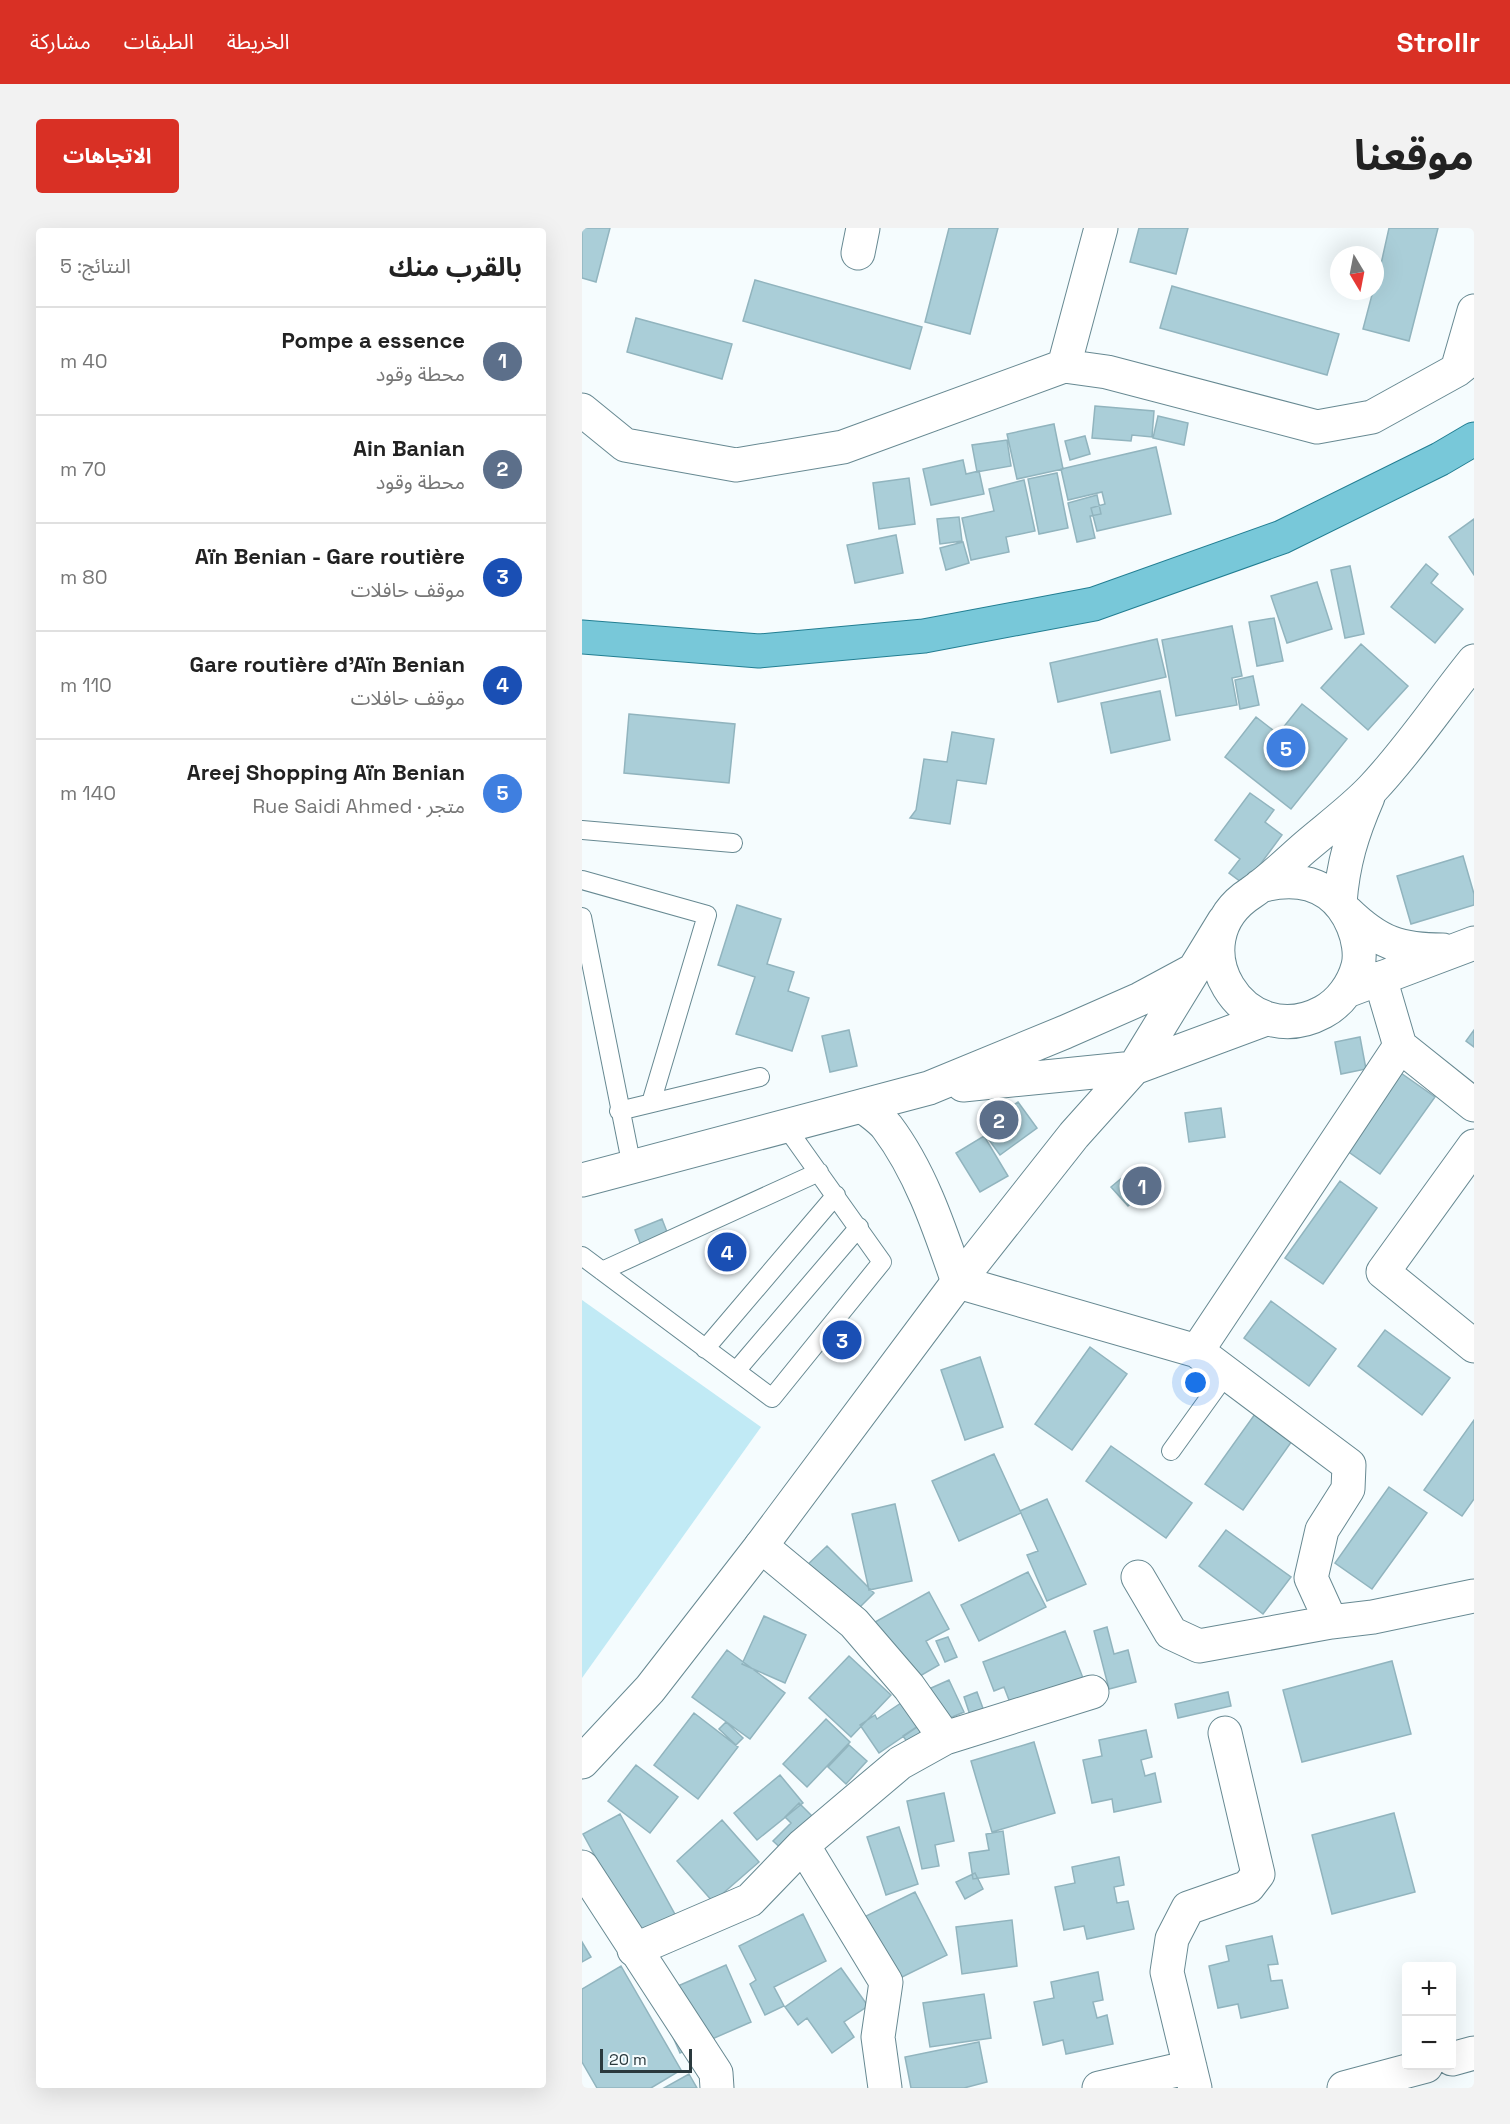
<!DOCTYPE html>
<html lang="ar">
<head>
<meta charset="utf-8">
<style>
	body { margin:0; font-family:"Space Grotesk","Noto Sans Arabic",sans-serif; background:#f2f2f2; color:#222; direction:rtl }
	.controls { position:absolute; right:18px; bottom:18px; display:grid; overflow:hidden; border-radius:6px; box-shadow:0 6px 24px #0002 }
	.controls button { width:54px; height:54px; display:grid; place-items:center; padding:0; border:0; border-bottom:2px solid #e0e0e0; background:#fff; color:#222; font:30px sans-serif }
	.compass { position:absolute; left:748px; top:18px; width:54px; height:54px; border-radius:50%; background:#fff; box-shadow:0 6px 24px #0002; rotate:170deg }
	.scale { position:absolute; left:18px; bottom:15px; width:92px; box-sizing:border-box; padding-left:6px; border:3px solid #2a393d; border-top:0; font-size:16px; line-height:21px; white-space:nowrap; color:#2a393d; -webkit-text-stroke:4px #f5fcfe; paint-order:stroke }
	.you { position:absolute; left:614px; top:1155px; width:21px; height:21px; margin:-15px; border:4px solid #fff; border-radius:50%; background:#1a73e8; box-shadow:0 0 0 9px #1a73e833 }
	.badge { display:grid; place-items:center; width:39px; height:39px; border-radius:50%; background:#d93025; color:#fff; font-size:20px; font-weight:700 }
	.pin { position:absolute; translate:-50% -50%; border:3px solid #fff; box-shadow:0 2px 6px #0006 }
	.list { margin:0; padding:0; list-style:none }
	h2 { display:flex; justify-content:space-between; align-items:center; height:78px; margin:0; padding:0 24px; font-size:26px }
	h2 small { font-size:20px; font-weight:400; color:#767676 }
	.list li { display:grid; grid-template-columns:39px 1fr auto; gap:18px; align-items:center; box-sizing:border-box; height:108px; padding:0 24px; border-top:2px solid #e0e0e0 }
	.list b { display:block; font-size:22px; white-space:nowrap }
	.list p { margin:0; font-size:20px; white-space:nowrap; color:#767676 }
	.list em { font-size:20px; font-style:normal; color:#767676 }
	.map { position:relative; flex:none; width:892px; height:1860px; overflow:hidden; direction:ltr; border-radius:6px }
	header { display:flex; align-items:center; gap:36px; box-sizing:border-box; height:84px; padding:0 30px; background:#d93025; color:#fff }
	header strong { font-size:28px }
	nav { display:flex; gap:33px; margin-inline-start:auto; font-size:21px }
	.intro { display:flex; align-items:center; justify-content:space-between; box-sizing:border-box; height:144px; padding:0 36px }
	h1 { margin:0; font-size:42px }
	.button { padding:15px 27px; border-radius:6px; background:#d93025; color:#fff; font-size:21px; font-weight:700 }
	main { display:flex; gap:36px; padding:0 36px }
	aside { flex:1; background:#fff; border-radius:6px; box-shadow:0 6px 24px #0002 }
	.map>svg:first-child { display:block }
</style>
</head>
<body>
<header>
<strong>Strollr</strong>
<nav><a>الخريطة</a><a>الطبقات</a><a>مشاركة</a></nav>
</header>
<div class="intro"><h1>موقعنا</h1><a class="button">الاتجاهات</a></div>
<main>
<div class="map">
<svg width="892" height="1860" viewBox="0 0 892 1860">
	<rect width="100%" height="100%" fill="#f5fcfe"/>
	<path fill="#c1eaf5" d="M0,1072L179,1199L0,1450Z"/>
	<path fill="#aaced8" stroke="#91b4be" stroke-width="1.5" d="M0,0H28L14,54L0,50Z
		M367,0H416L388,106L343,94Z
		M557,0H606L594,46L548,34Z
		M807,0H856L827,113L781,101L791,63H793Z
		M173,52L340,99L328,141L161,93Z
		M590,58L757,106L745,147L578,100Z
		M54,90L150,116L140,151L45,124Z
		M513,178L572,183L570,209L550,207L549,213L510,210Z
		M576,188L606,195L602,217L571,210Z
		M472,196L481,241L435,251L425,206Z
		M503,208L508,226L488,232L483,213Z
		M425,212L429,238L395,244L390,217Z
		M574,219L589,286L515,303L509,280L523,276L520,264L486,272L479,241Z
		M381,232L384,246L397,243L402,266L349,277L341,241Z
		M475,245L486,300L457,306L446,251Z
		M327,250L333,296L297,301L291,255Z
		M442,252L453,303L424,309L427,324L389,332L380,290L412,283L407,261Z
		M515,267L519,286L508,288L513,310L495,314L486,275Z
		M377,289L380,313L358,316L355,291Z
		M892,291V347L867,309Z
		M314,307L321,345L273,355L265,317Z
		M381,314L387,335L364,342L358,320Z
		M844,336L856,346L849,355L881,381L853,415L809,379Z
		M768,338L782,406L763,410L749,342Z
		M735,354L750,401L705,415L689,368Z
		M692,390L701,433L675,438L667,394Z
		M650,398L660,448L650,450L655,477L594,488L580,412Z
		M575,411L584,449L476,474L468,435Z
		M779,416L826,458L786,502L739,460Z
		M671,448L677,477L658,481L653,452Z
		M578,463L588,512L529,525L519,475Z
		M720,476L765,511L709,581L643,529L674,489L696,506Z
		M47,486L153,496L147,555L42,545Z
		M370,504L412,511L404,556L375,552L368,596L328,590L334,582L342,531L365,534Z
		M668,565L692,582L683,594L700,607L663,657L647,645L658,631L633,612Z
		M881,628L892,666V677L829,696L815,648Z
		M155,677L199,691L185,736L212,744L206,763L227,770L210,823L154,806L173,749L136,737Z
		M267,802L275,838L248,844L240,808Z
		M892,802V819L884,813Z
		M778,809L784,841L759,846L753,814Z
		M816,843L853,869L798,946L761,920Z
		M436,874L455,900L418,927L399,901Z
		M639,880L643,909L607,914L603,885Z
		M402,908L426,948L398,964L374,925Z
		M554,938L570,957L546,978L529,959Z
		M758,953L795,980L741,1056L703,1030Z
		M80,991L87,1009L60,1020L53,1002Z
		M689,1073L754,1121L727,1158L662,1110Z
		M803,1102L868,1150L840,1187L776,1138Z
		M508,1119L545,1146L490,1222L453,1196Z
		M398,1129L421,1199L383,1212L359,1142Z
		M678,1179L715,1206L661,1282L623,1256Z
		M892,1192V1271L880,1288L842,1262Z
		M529,1218L610,1275L584,1310L504,1253Z
		M412,1226L439,1285L377,1313L350,1253Z
		M807,1259L845,1285L790,1361L753,1335Z
		M465,1271L504,1356L465,1373L445,1327L456,1323L438,1283Z
		M313,1276L330,1353L287,1362L270,1286Z
		M644,1302L709,1349L681,1386L617,1338Z
		M245,1318L292,1365L268,1389L220,1342Z
		M446,1344L464,1379L397,1413L379,1377Z
		M347,1364L367,1401L344,1413L357,1437L326,1455L293,1394Z
		M182,1388L224,1407L203,1455L160,1436Z
		M525,1399L532,1426L546,1422L554,1454L527,1461L512,1403Z
		M483,1403L504,1458L432,1485L422,1459L412,1463L401,1434Z
		M366,1409L375,1429L363,1434L354,1413Z
		M145,1422L203,1465L168,1511L110,1469Z
		M267,1428L309,1467L269,1509L227,1470Z
		M810,1433L829,1506L720,1534L701,1462Z
		M367,1452L382,1484L361,1493L347,1461Z
		M395,1464L406,1494L392,1499L382,1469Z
		M646,1464L649,1478L596,1490L593,1476Z
		M325,1471L341,1495L297,1525L278,1497L293,1487L295,1491Z
		M112,1485L156,1519L116,1571L72,1537Z
		M244,1491L268,1514L225,1559L201,1536Z
		M144,1494L161,1510L154,1517L137,1501Z
		M342,1494L351,1507L330,1521L321,1508Z
		M564,1502L570,1529L559,1532L563,1548L573,1545L579,1574L532,1584L530,1571L510,1575L501,1532L520,1528L517,1512Z
		M452,1514L473,1585L410,1604L389,1533Z
		M267,1517L285,1533L264,1556L246,1539Z
		M54,1537L96,1569L68,1605L26,1573Z
		M198,1547L221,1575L175,1612L152,1585Z
		M362,1565L372,1613L353,1617L357,1638L340,1641L325,1573Z
		M217,1575L233,1591L202,1623L191,1613L209,1595L203,1589Z
		M812,1585L833,1664L750,1686L730,1607Z
		M38,1586L95,1690L58,1710L1,1606Z
		M140,1592L177,1634L131,1674L95,1633Z
		M317,1599L336,1656L304,1667L285,1609Z
		M421,1603L427,1646L391,1651L387,1625L407,1622L404,1606Z
		M537,1629L542,1657L532,1659L535,1675L546,1673L552,1701L505,1711L502,1698L482,1702L473,1659L493,1655L490,1639Z
		M393,1645L401,1661L383,1671L374,1654Z
		M333,1664L365,1727L314,1752L282,1689Z
		M221,1686L244,1733L192,1759L202,1778L183,1787L168,1756L174,1752L157,1718Z
		M430,1692L435,1738L380,1746L374,1699Z
		M690,1708L696,1736L686,1737L689,1753L700,1752L706,1780L659,1790L656,1776L636,1780L627,1738L647,1733L644,1718Z
		M0,1714L9,1729L0,1734Z
		M144,1737L169,1794L98,1825L73,1768Z
		M39,1738L99,1842L69,1860H15L0,1834V1761Z
		M259,1740L286,1778L262,1794L272,1809L250,1825L225,1790L216,1797L203,1779Z
		M516,1744L521,1772L511,1774L515,1790L525,1787L531,1816L484,1826L481,1812L461,1817L452,1774L472,1770L469,1754Z
		M402,1766L409,1810L348,1819L341,1775Z
		M397,1814L405,1854L382,1860H329L323,1829Z
		M107,1846L115,1860H82Z"/>
	<g fill="none" stroke-linecap="round" stroke-linejoin="round">
		<g stroke="#678992" stroke-width="20">
			<path id="lane" d="M0,602L151,615
				M0,652L125,687L69,875
				M0,689L50,939
				M37,883L178,849
				M0,1028L190,1170L300,1034L204,899
				M20,1043L237,944
				M123,1121L254,967
				M154,1143L277,999
				M589,1223L645,1145"/>
		</g>
		<g stroke="#678992" stroke-width="35">
			<path id="street" d="M276,25L281,0
				M482,138L519,0
				M875,142L892,83
				M0,182L43,217L154,237L261,219L482,138L525,144L735,199L790,189L875,142L892,128
				M798,750L818,818L615,1123L767,1237L766,1261L740,1302L729,1350L749,1394L791,1389L892,1368
				M818,818L892,877
				M281,878C289,885 299,891 305,899C339,944 358,1002 376,1054L615,1123
				M892,918L801,1044L892,1118
				M179,1318L272,1395L327,1459L363,1510
				M556,1349L589,1405L617,1418L749,1394
				M221,1617L304,1754L296,1809L303,1860
				M0,1639L134,1845L135,1860
				M52,1722L168,1672L221,1617L318,1535L363,1510L510,1464
				M870,1831L892,1825
				M517,1860L608,1839
				M613,1860L585,1744L590,1711L606,1680L666,1659L676,1646L643,1505
				M762,1860L844,1838"/>
		</g>
		<g stroke="#678992" stroke-width="35">
			<path id="secondary" d="M678,658C719,647 754,657 771,698C776,710 779,726 776,738C771,757 758,775 741,784C661,827 593,714 669,665C688,652 704,636 721,621C744,601 769,583 790,561C827,522 858,475 892,433
				M758,675C761,635 770,606 786,569
				M765,684C797,715 818,722 861,722
				M765,763L892,715
				M381,857L552,840L684,791
				M0,952L347,860L483,804L558,771L610,743
				M0,1534L68,1461L179,1318L376,1054L492,907L552,840L642,693"/>
		</g>
		<g stroke="#227e92" stroke-width="35">
			<path id="primary" d="M0,409L177,423L342,408L512,376L700,309L858,231L892,211"/>
		</g>
		<use href="#lane" stroke="#fff" stroke-width="18"/>
		<use href="#street" stroke="#fff" stroke-width="33"/>
		<use href="#secondary" stroke="#fff" stroke-width="33"/>
		<use href="#primary" stroke="#78c8d9" stroke-width="33"/>
	</g>
</svg>
<div class="controls">
<button>+</button>
<button>−</button>
</div>
<svg class="compass" viewBox="-18 -18 36 36"><path d="M0-13l5 13h-10z" fill="#e53935"/><path d="M0 13l5-13h-10z" fill="#767676"/></svg>
<div class="scale">20 m</div>
<div class="you"></div>
<div class="pin badge" style="left:560px;top:958px;background:#5c6f8a">1</div>
<div class="pin badge" style="left:417px;top:892px;background:#5c6f8a">2</div>
<div class="pin badge" style="left:260px;top:1112px;background:#1a4fb4">3</div>
<div class="pin badge" style="left:145px;top:1024px;background:#1a4fb4">4</div>
<div class="pin badge" style="left:704px;top:520px;background:#3f7fe0">5</div>
</div>
<aside>
<h2>بالقرب منك<small>النتائج: 5</small></h2>
<ul class="list">
<li><span class="badge" style="background:#5c6f8a">1</span><div><b>Pompe a essence</b><p>محطة وقود</p></div><em>40 m</em></li>
<li><span class="badge" style="background:#5c6f8a">2</span><div><b>Ain Banian</b><p>محطة وقود</p></div><em>70 m</em></li>
<li><span class="badge" style="background:#1a4fb4">3</span><div><b>Aïn Benian - Gare routière</b><p>موقف حافلات</p></div><em>80 m</em></li>
<li><span class="badge" style="background:#1a4fb4">4</span><div><b>Gare routière d'Aïn Benian</b><p>موقف حافلات</p></div><em>110 m</em></li>
<li><span class="badge" style="background:#3f7fe0">5</span><div><b>Areej Shopping Aïn Benian</b><p>متجر · Rue Saidi Ahmed</p></div><em>140 m</em></li>
</ul>
</aside>
</main>
</body>
</html>
